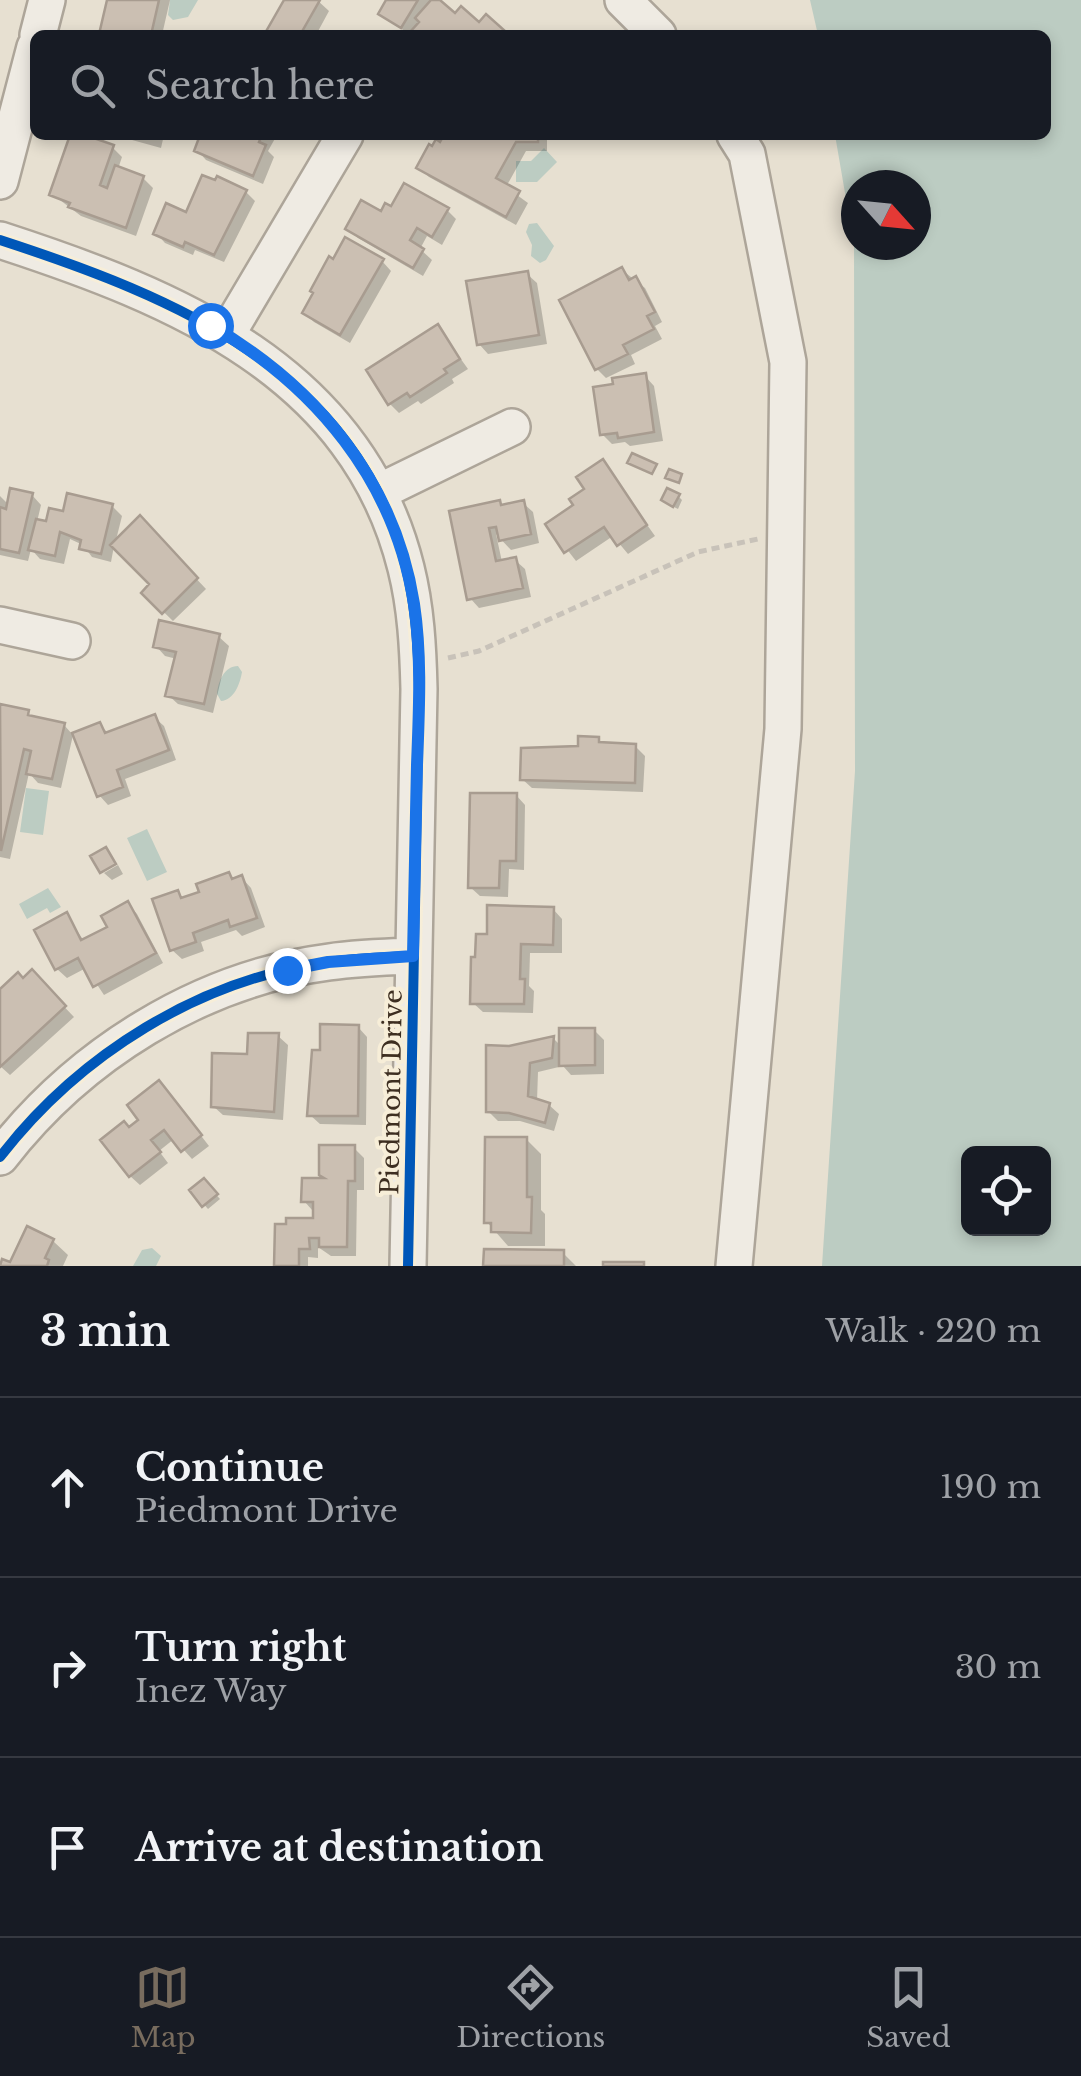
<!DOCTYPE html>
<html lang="en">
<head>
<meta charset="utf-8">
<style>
	body { margin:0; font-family:"Libre Baskerville",serif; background:#20242c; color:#f1f3f6 }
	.controls { position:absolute; right:30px; bottom:30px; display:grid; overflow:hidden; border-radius:15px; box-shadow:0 5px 15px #0003 }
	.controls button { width:90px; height:90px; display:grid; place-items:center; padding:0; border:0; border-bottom:2px solid #363941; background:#171b24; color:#f1f3f6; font:50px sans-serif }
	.compass { position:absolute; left:841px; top:170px; width:90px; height:90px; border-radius:50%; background:#171b24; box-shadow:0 5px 15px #0003; rotate:117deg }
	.stop { position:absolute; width:30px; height:30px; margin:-22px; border:8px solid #1a73e8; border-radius:50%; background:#fff }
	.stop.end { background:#1a73e8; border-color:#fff; box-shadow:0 2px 10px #0008 }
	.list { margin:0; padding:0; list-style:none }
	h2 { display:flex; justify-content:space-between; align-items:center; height:130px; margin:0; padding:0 40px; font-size:42px }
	h2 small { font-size:32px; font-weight:400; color:#9ea1a6 }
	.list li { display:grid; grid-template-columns:65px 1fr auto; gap:30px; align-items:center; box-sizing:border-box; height:180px; padding:0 40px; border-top:2px solid #363941 }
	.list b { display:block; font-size:38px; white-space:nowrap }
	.list p { margin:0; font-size:32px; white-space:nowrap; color:#9ea1a6 }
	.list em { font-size:32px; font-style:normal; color:#9ea1a6 }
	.icon { flex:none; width:55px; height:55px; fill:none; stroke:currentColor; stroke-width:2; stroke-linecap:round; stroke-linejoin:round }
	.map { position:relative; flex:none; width:1081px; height:1266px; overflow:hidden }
	.search { position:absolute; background:#171b24; box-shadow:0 5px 15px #0003; left:30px; right:30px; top:30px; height:110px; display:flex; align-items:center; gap:25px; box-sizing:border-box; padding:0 35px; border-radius:15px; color:#9ea1a6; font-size:38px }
	.sheet { height:670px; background:#171b24 }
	nav { display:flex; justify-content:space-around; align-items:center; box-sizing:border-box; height:140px; border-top:2px solid #363941; background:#171b24; font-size:28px; color:#9ea1a6 }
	nav a { display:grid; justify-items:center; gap:5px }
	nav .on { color:#786c5e }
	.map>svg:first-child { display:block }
</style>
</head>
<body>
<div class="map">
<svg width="1081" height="1266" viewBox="0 0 1081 1266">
	<rect width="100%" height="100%" fill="#e7e0d1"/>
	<path fill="#bcccc2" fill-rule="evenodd" d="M170,0H198L188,17L173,20L168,15Z
		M810,0H1081V1266H822L855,771L854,245L835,135H1046V35H818ZM856,185H916V245H856ZM968,1154H1044V1228H968Z
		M544,148L557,162L537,182H516V161H531Z
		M537,223L554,246L546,260L540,263L531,256L532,245L526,232L529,224Z
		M238,666L242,672C240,684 234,700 221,701L217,694C218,682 224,666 238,666Z
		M26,788L49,791L43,835L20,832Z
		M147,829L167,872L147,881L127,838Z
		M48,888L61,907L50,913L47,908L27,919L19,904Z
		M152,1248L161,1256L156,1266H133L142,1250Z"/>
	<path fill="#0003" d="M109,0H170L162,35H109L103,29Z
		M287,0H317L329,11L316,35H267Z
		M389,0H436L455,16L479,25L486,17L506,35H417L414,32L410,35L381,14Z
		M73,135L113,148L122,157L118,169L143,178L153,188L136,236L81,216L52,194Z
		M114,135H164L161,148Z
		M203,135H277L268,151L274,157L263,184L206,160L197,150Z
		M447,135H547V151H526L506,187L528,203L516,225L429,177L419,167Z
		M246,192L255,201L224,262L195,250L193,255L165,243L156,233L187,215Z
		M447,210L456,219L442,245L427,236L420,249L432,260L423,276L358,238L348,229L382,214Z
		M382,261L391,271L350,343L314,322L305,313Z
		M622,270L645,288L662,322L655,326L662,339L631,355L635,364L606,378L597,369Z
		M527,274L537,283L547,344L488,354L479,344Z
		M438,327L468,369L452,379L454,383L421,404L418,401L399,413L390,404Z
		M645,376L654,386L663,441L630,446L625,442L612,444L602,434Z
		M603,463L655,536L628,554L613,536L576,561L548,525L576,506Z
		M32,495L41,505L37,522L47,524L65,514L112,506L122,516L115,544L140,519L206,589L173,621L144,593L153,584L114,546L111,562L92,557L83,545L70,539L64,564L40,559L31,549L28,561L0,555V496L9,505Z
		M678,496L682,500L678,509L668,504Z
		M499,502L504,507L523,503L533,512L539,543L511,550L496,534L502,562L515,560L525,569L531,597L479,608L470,598L452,513Z
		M219,637L229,646L213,713L178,704L168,695L177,659L165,656L156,646Z
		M0,707L64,725L73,735L61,788L38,783L29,773L10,859L0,857Z
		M154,717L164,726L176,760L125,779L131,796L108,805L99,795L100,725L109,734Z
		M597,739L603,745L635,746L645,756L643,792L532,788L522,779Z
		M516,795L525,805L524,870L509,869L508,897L480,896L470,887Z
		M118,865L123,874L112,880L104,873Z
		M229,875L234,881L242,878L251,888L265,927L242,936L236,930L201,942L204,951L182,959L172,950L177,892L184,900L202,893Z
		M128,904L137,914L163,963L104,995L86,968L67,978L57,969L66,915L84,941L110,928Z
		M553,909L562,919V953H530L529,986L534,991L533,1013L483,1012L473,1003L478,959L489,937Z
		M32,973L74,1017L10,1075L0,1066V993Z
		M358,1027L367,1037L366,1125L320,1124L310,1115L322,1052Z
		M594,1030L604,1040V1074L571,1075L563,1066L538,1072L537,1101L549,1105L559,1114L554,1131L520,1121H498L488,1111L509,1049L553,1038L562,1047Z
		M278,1036L288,1045L283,1120L223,1115L213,1106L250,1057Z
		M168,1093L209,1146L192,1159L174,1139L159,1151L168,1163L140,1185L130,1176L129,1130Z
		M526,1139L541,1154V1210L545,1214V1246H508L487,1222Z
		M354,1148L364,1158V1190H357L356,1256H331L318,1247V1258L308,1257V1266H277L315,1220L313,1211L304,1201L328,1181Z
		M204,1181L220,1199L208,1209L192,1191Z
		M53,1241L68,1255L63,1266H1H11Z
		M563,1253L576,1266H485Z"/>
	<path fill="#cbbfb2" stroke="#a89c90" stroke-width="2.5" d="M107,0H159L151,35H123L100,30Z
		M284,0H320L300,35H264Z
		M386,0H418L401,28L378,14Z
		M431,0H440L455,13L461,6L479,22L486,14L505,31L501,35H414L410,32L419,22L415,18Z
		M70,135H85L114,145L100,185L107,188L115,165L144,176L126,228L68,207L70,203L49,195Z
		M200,135H262L259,142L266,145L253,176L194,151Z
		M444,135H538V142H516L496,178L520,191L506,217L416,168L429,144L432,146L436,139L440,142Z
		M202,175L215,180L217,176L247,190L214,255L185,242L183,247L153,234L166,203L186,212Z
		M404,183L449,208L432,237L417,228L410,240L424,249L413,268L345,229L361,200L381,211L385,203L391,206Z
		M345,237L384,259L340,335L302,313L313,293L310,291L329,256L333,259Z
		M622,267L629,280L636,276L655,312L647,316L654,329L623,345L628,354L595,370L559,300Z
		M528,271L539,335L477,345L466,281Z
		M438,324L460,359L444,369L447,373L410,397L407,393L388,405L366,370Z
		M646,373L654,432L618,438L617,433L600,435L593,387L613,384L612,378Z
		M632,453L657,464L652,474L627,463Z
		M603,459L647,525L617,546L604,527L564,553L545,524L573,505L569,499L584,489L576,477Z
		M669,469L682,474L679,483L665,478Z
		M10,488L33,493L19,553L0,549V507L6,509Z
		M667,488L680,494L673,507L661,500Z
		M67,493L113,504L101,554L79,549L81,540L60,532L55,556L28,550L36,519L46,521L49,508L63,511Z
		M500,500L501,505L524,500L531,534L499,541L496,527L489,528L496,561L516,557L523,588L467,600L449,511Z
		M140,515L198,578L162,614L141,593L149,584L110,545Z
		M159,620L220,634L204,704L165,696L176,652L153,647Z
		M0,704L29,710L28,715L65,723L52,779L26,774L31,751L24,749L1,851Z
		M155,714L169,750L117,770L123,787L97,797L72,733L100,722L105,733Z
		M578,736L599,737V742L636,744L635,783L520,780L521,748L578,746Z
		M470,793H517L516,861H500L499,888H468Z
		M106,847L116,864L100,873L90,856Z
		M229,872L232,879L242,875L257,918L230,927L228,920L193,933L196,942L170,951L152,899L178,890L181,898L199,892L196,884Z
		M128,901L156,953L93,987L78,958L55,970L34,930L67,912L81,940L107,927L101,916Z
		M487,905L554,907L553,945L521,944L520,979H525L524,1004H470L471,957H475L476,934H487Z
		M32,969L66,1006L0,1067V989L18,972L23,978Z
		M320,1024L359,1025L358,1116H307L312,1050H320Z
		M559,1028H595V1065L559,1066Z
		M248,1033H279L274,1112L211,1107L212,1053L247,1054Z
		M554,1036L552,1058L530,1063L528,1096L550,1103L545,1123L509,1113L486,1112V1045L509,1046Z
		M159,1080L202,1135L181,1152L164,1130L151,1140L161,1152L129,1177L100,1140L124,1121L129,1127L138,1120L127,1105Z
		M485,1137H527V1197H532L531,1233L491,1232V1223H484Z
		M319,1145H355V1181H348L347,1247H319V1238H309L310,1249H299V1266H274L275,1224H286V1218H313V1202H301L302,1178H324L319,1175Z
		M204,1178L218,1194L202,1207L189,1190Z
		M27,1226L54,1239L45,1258L49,1260L47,1266H0L2,1259L10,1262Z
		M484,1249L564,1250V1266H483Z
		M603,1262H644V1266H603Z"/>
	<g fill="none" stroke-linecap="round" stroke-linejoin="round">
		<g stroke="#ada599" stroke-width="40">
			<path id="minor" d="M623,0L658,35
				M38,35L47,0
				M0,181L35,47
				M0,240C175,297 357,371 406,568C416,608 418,648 419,689L408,1266
				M227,334L345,135
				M379,492L512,427
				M0,625L72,641
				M0,1157C79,1055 199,979 329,962C356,958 385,957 413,956
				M734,1266L783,729L788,362L747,154L735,135"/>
		</g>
		<path stroke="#c8c2b9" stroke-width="5" stroke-dasharray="8 5" stroke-linecap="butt" d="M448,658L479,651L698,552L758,539"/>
		<use href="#minor" stroke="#efebe3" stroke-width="35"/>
		<g stroke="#f7eed8" stroke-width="16">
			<path id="cycleway" d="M0,240C175,297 357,371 406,568C416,608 418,648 419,689L408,1266
				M0,1157C79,1055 199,979 329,962C356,958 385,957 413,956"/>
		</g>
		<use href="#cycleway" stroke="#0057b8" stroke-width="10"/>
	</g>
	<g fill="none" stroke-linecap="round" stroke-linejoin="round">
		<path stroke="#1a73e8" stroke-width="12" d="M210,325C316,386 395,481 414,604C422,657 419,711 417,765C416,828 414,892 413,956L328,962L287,970"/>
	</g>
	<g text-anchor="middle" stroke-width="8" stroke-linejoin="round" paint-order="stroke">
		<g font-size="25" fill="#3d2e20" stroke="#f7eed8">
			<text transform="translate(391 1092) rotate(-89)" y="9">Piedmont Drive</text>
		</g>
	</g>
</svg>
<div class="controls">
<button><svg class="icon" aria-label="locate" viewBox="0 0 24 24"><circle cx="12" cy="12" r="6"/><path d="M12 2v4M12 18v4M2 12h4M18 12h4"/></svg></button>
</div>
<svg class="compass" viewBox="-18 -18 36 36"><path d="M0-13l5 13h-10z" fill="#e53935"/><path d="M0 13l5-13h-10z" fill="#9ea1a6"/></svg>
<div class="stop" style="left:210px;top:325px"></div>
<div class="stop end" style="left:287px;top:970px"></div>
<div class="search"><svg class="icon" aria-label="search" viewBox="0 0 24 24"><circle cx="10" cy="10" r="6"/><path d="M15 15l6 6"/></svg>Search here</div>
</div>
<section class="sheet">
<h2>3 min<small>Walk · 220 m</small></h2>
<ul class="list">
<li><svg class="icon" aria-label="ahead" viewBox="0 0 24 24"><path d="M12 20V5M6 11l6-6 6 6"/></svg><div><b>Continue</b><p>Piedmont Drive</p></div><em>190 m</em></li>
<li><svg class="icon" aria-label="right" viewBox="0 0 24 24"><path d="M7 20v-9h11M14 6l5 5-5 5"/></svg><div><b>Turn right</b><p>Inez Way</p></div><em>30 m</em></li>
<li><svg class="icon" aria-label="arrive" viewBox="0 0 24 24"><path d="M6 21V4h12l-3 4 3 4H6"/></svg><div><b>Arrive at destination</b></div></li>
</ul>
</section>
<nav>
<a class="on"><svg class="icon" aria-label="map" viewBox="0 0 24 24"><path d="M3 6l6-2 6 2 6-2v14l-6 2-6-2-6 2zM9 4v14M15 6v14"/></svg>Map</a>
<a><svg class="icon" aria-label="directions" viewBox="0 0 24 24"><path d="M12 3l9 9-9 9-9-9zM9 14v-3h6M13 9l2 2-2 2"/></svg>Directions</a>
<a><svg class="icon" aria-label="saved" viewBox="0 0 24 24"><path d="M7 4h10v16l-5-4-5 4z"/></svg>Saved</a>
</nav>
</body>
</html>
